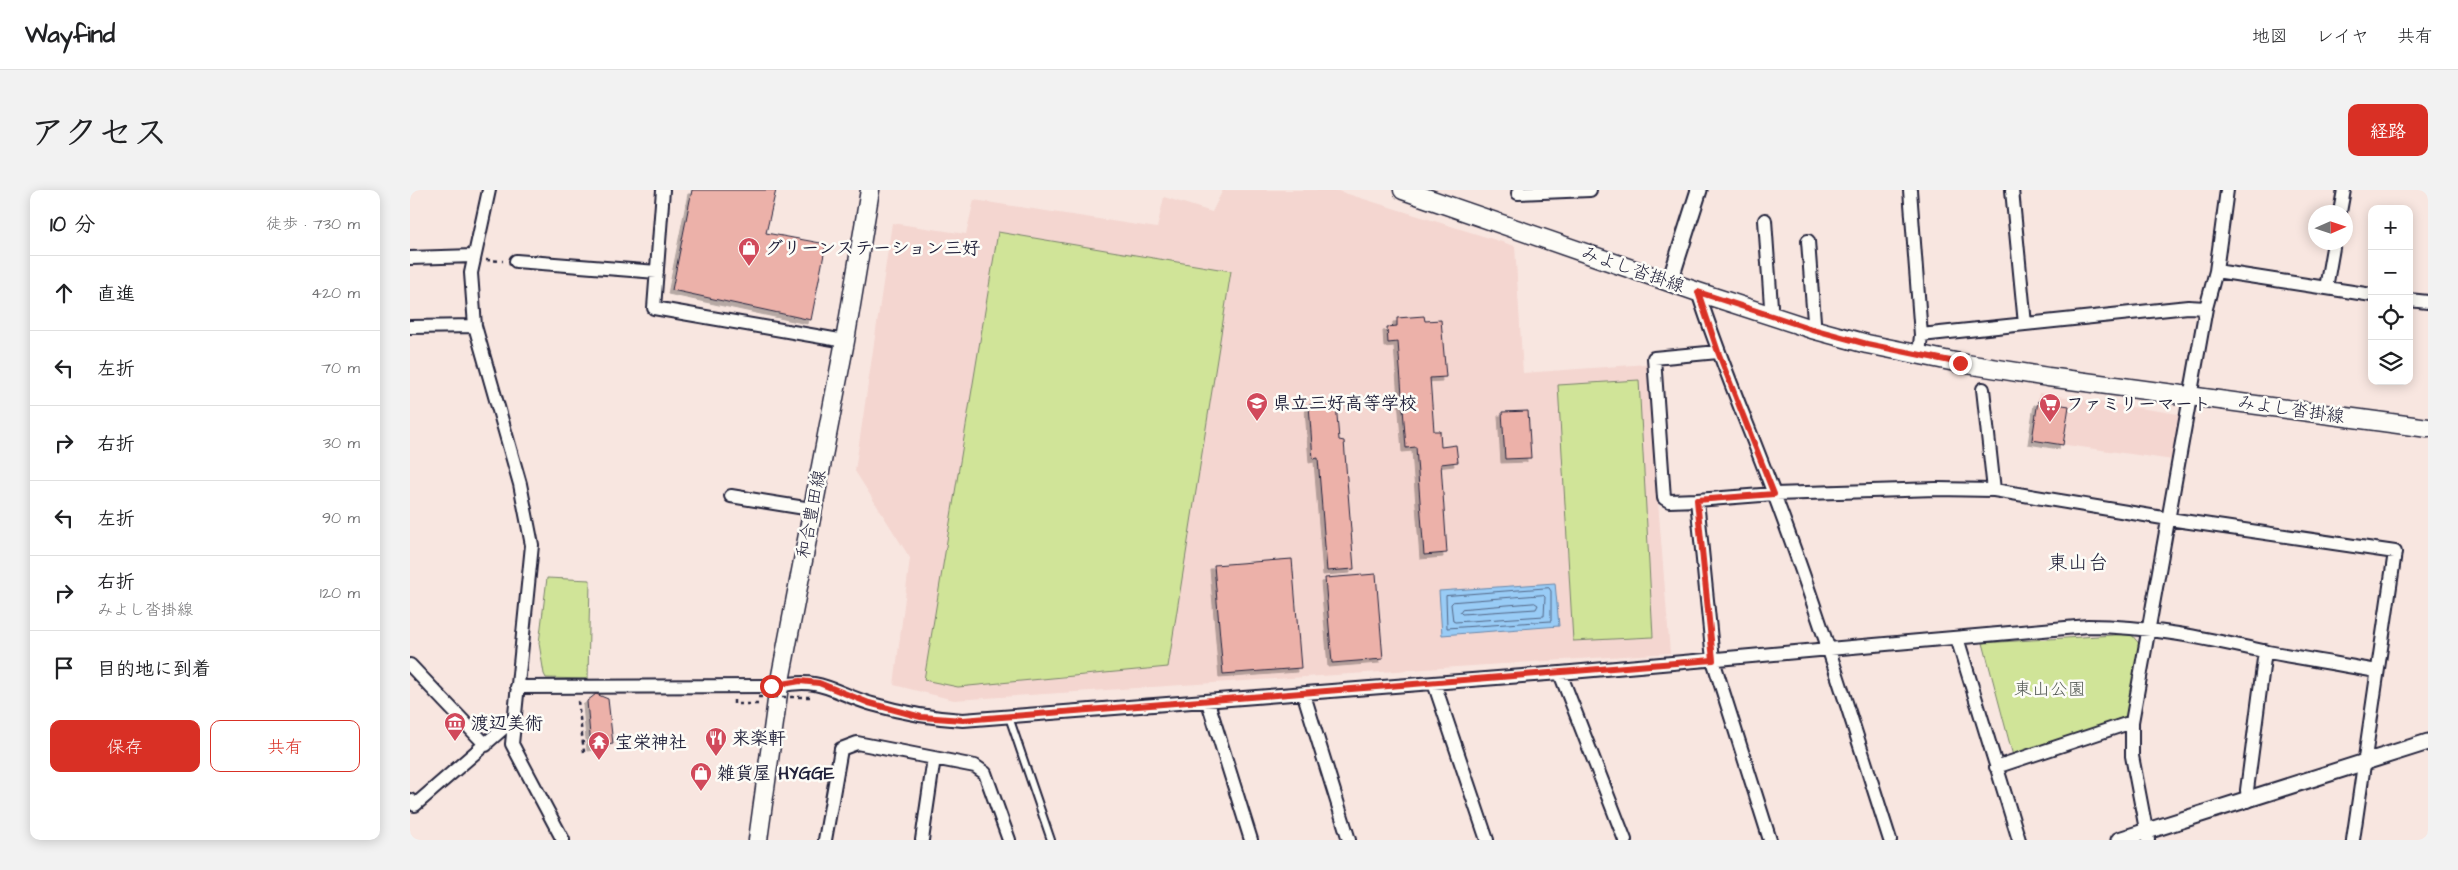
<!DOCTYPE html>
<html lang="ja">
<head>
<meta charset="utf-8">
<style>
	body { margin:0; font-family:"Architects Daughter","Klee One",sans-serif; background:#f2f2f2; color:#202124 }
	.controls { position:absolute; right:15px; top:15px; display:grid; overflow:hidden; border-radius:10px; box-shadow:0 2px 12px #0003 }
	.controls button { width:45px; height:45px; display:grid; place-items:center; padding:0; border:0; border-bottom:1px solid #e0e0e0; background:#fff; color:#202124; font:25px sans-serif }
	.compass { position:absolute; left:1898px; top:15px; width:45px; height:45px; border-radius:50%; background:#fff; box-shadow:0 2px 12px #0003; rotate:87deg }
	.stop { position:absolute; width:15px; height:15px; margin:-11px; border:4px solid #d93025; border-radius:50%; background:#fff }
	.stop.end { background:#d93025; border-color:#fff; box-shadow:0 1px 5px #0008 }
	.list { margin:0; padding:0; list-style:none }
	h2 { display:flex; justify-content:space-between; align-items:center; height:65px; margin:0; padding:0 20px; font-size:21px }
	h2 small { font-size:16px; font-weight:400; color:#757577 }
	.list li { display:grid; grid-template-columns:32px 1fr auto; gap:15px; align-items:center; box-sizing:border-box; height:75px; padding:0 20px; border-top:1px solid #e0e0e0 }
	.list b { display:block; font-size:19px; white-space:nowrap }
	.list p { margin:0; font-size:16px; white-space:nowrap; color:#757577 }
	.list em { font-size:16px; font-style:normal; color:#757577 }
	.actions { display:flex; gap:10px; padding:15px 20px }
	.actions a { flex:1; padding:11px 0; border:1px solid #d93025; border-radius:10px; text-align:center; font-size:18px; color:#d93025 }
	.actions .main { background:#d93025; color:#fff }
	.icon { flex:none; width:28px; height:28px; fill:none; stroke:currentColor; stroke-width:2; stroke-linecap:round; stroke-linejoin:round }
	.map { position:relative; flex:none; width:2018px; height:650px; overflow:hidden; border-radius:10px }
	header { display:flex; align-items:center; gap:30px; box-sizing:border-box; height:70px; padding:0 25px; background:#fff; border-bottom:1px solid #e0e0e0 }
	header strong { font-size:24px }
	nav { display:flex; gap:28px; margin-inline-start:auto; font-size:18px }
	.intro { display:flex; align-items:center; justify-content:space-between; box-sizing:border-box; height:120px; padding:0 30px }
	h1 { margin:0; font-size:35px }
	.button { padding:12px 22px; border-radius:10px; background:#d93025; color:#fff; font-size:18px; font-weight:700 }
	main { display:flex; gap:30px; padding:0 30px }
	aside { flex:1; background:#fff; border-radius:10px; box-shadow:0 2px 12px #0003 }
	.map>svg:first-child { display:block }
</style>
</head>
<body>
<header>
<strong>Wayfind</strong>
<nav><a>地図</a><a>レイヤ</a><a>共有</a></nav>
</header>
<div class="intro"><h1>アクセス</h1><a class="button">経路</a></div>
<main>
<aside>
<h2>10 分<small>徒歩 · 730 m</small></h2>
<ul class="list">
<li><svg class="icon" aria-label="ahead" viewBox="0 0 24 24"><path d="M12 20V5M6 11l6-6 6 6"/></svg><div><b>直進</b></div><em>420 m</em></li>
<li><svg class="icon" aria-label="left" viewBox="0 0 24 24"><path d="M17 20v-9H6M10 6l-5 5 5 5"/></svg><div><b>左折</b></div><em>70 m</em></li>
<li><svg class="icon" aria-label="right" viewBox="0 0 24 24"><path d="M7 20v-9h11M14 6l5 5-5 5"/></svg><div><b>右折</b></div><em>30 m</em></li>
<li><svg class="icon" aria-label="left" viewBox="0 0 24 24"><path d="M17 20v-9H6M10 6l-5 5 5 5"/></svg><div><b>左折</b></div><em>90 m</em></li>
<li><svg class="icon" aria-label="right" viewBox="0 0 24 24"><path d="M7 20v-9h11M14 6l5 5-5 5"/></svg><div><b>右折</b><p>みよし沓掛線</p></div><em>120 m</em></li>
<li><svg class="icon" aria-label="arrive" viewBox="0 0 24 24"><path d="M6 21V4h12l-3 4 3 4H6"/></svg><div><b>目的地に到着</b></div></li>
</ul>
<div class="actions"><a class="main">保存</a><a>共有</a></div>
</aside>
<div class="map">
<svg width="2018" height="650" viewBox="0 0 2018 650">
	<defs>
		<filter id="shadow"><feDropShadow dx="-4" dy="4" stdDeviation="0" flood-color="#0004"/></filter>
	</defs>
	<rect width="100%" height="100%" fill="#f8e6e0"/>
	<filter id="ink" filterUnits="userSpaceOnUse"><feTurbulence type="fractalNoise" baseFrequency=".02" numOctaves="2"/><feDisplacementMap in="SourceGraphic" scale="10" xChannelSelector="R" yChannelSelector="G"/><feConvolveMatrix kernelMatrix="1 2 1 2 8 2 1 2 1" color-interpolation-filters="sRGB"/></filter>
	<g filter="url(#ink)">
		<path fill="#f4d6d0" d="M813,0H925L1105,56L1113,183L1237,174L1260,463L544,510L484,495L500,368L445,281L482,33L556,44L564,10L747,38L754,7L802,22Z
			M1629,203L1769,224L1763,270L1621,250Z"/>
		<path fill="#d0e498" stroke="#79836a" d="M588,42L821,81L758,477L548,497L514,490Z
			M1229,190L1243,447L1163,451L1148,195Z
			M137,388L180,390L178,489L136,488L134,484L129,453Z
			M1721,444L1731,456L1717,526L1603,566L1573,453Z"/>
		<path fill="#99ccf6" stroke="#6988ab" d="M1145,393L1149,436L1032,445L1029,401Z"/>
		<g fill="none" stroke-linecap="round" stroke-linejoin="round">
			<path stroke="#526686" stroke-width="1" d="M1139,398L1141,401V431L1037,438L1036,406Z
				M1133,405L1135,407L1134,426L1045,432L1043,431L1041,414L1043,412Z
				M1125,413L1128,415L1126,419L1052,424L1050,422L1052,419Z"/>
		</g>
		<path fill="#ecb1a9" stroke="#22223b" filter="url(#shadow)" d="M282,0H366L356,43L416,54L401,130L262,100Z
			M1014,126L1015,131L1031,130L1036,187L1020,188L1024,241H1030L1031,257L1046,255L1048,272L1031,274L1037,363L1014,365L1006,257L996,258L988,152L978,153L977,137L987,136V128Z
			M1628,211L1659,216L1653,255L1622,250Z
			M926,213L929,250L934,251L944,379L917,381L908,268L903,269L899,215Z
			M1118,221L1121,268L1095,269L1092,222Z
			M882,369L891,478L813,484L804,375Z
			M966,384L973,469L922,473L915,388Z
			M186,504L198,509L203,554L181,557L177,511Z"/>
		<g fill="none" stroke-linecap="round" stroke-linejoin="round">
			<g stroke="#22223b" stroke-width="10">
				<path id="service" d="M599,527L641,650"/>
			</g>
			<g stroke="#22223b" stroke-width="16">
				<path id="minor" d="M79,0L61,83L65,136L110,294L122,355L102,554L153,650
					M253,0L244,118L435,151
					M1500,0L1511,145L1509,165
					M1602,0L1615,134
					M1108,3L1180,0
					M1930,22L1934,0
					M1355,30L1361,116L1357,124
					M1398,51L1404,131L1402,139
					M0,68L63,66
					M106,71L247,82
					M1806,81L1962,105
					M1916,98L1924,52
					M1288,102C1310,171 1339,237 1364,304C1407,418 1443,534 1480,650
					M1999,110L2018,112
					M0,137L65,136
					M1511,145L1778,117L1796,118
					M1573,199L1584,300
					M321,306L401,319
					M1287,310L1259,311L1254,308L1244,168L1308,162
					M1547,448L1609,650
					M0,475L76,555
					M1150,483L1215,650
					M1024,493L1077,650
					M107,497L369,496C411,486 424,503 462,514C493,523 520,528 553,530L1150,483L1678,436C1739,436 1794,448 1853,461C1890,468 1929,474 1966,481
					M894,505L939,650
					M798,512L841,650
					M1586,577L1722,532
					M0,610L5,615L104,529
					M1838,611L1837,600L1855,461
					M415,650L431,559L447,553L565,576L575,583L599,650
					M512,650L524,568
					M1360,650L1303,470L1287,310L1364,304L1526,299L1584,300L1759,329L1985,362L1943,650
					M1738,650L1722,566V532L1796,118L1806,81L1817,0"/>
			</g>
			<g stroke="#22223b" stroke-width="19">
				<path id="tertiary" d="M1260,91L1289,0
					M1709,650L2018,552"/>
			</g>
			<g stroke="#22223b" stroke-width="21">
				<path id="secondary" d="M993,0L1288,102L1402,139L1457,154L1550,173L1638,187L2018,238
					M348,650L369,496L435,151L460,0"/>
			</g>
			<path stroke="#22223b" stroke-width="2.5" stroke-dasharray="4 4" stroke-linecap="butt" d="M76,70L93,71
				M324,510V514H350
				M168,511L174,562"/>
			<use href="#service" stroke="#fdfcf7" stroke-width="6"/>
			<use href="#minor" stroke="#fdfcf7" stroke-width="12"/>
			<use href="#tertiary" stroke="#fdfcf7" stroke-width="15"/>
			<use href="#secondary" stroke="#fdfcf7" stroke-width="18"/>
			<path stroke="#22223b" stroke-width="2.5" stroke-dasharray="4 4" stroke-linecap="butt" d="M348,507H400"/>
		</g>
	</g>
	<g fill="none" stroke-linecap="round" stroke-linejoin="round" filter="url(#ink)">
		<path stroke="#d93025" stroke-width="6" d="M361,496L390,491L409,493L459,513L511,527L553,530L1303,470L1287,310L1364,304L1308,162L1288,102L1402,139L1457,154L1550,173"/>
	</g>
	<defs>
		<g id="shop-pin" transform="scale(1.125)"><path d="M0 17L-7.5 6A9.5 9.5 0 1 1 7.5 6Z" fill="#d1495b" stroke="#fdfcf7"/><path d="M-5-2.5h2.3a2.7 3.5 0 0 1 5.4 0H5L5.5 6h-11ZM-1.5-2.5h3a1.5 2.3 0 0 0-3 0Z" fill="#fff"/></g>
		<g id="school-pin" transform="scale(1.125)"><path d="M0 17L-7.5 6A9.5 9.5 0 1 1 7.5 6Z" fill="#d1495b" stroke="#fdfcf7"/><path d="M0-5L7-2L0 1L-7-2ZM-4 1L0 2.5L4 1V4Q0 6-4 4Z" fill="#fff"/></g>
		<g id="supermarket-pin" transform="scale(1.125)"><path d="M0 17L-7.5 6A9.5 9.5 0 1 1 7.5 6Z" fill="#d1495b" stroke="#fdfcf7"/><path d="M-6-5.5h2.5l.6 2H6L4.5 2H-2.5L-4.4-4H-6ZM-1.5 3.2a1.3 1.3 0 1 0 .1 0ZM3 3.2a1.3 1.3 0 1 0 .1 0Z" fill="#fff"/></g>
		<g id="museum-pin" transform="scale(1.125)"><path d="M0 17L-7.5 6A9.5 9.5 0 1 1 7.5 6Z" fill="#d1495b" stroke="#fdfcf7"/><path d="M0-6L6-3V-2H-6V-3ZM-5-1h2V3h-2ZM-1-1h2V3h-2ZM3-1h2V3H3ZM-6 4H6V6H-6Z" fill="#fff"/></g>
		<g id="restaurant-pin" transform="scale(1.125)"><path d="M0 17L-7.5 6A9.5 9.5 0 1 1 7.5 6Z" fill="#d1495b" stroke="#fdfcf7"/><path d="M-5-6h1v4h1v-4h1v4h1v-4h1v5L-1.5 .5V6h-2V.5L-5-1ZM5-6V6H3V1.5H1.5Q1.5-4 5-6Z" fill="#fff"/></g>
		<g id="temple-pin" transform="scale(1.125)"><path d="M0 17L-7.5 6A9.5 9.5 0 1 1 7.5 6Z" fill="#d1495b" stroke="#fdfcf7"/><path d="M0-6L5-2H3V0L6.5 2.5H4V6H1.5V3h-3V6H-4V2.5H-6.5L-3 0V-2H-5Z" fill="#fff"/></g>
	</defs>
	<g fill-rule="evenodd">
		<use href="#shop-pin" x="339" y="58"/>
		<use href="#school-pin" x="847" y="213"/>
		<use href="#supermarket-pin" x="1640" y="214"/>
		<use href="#museum-pin" x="45" y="533"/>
		<use href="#restaurant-pin" x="306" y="548"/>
		<use href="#temple-pin" x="189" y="552"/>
		<use href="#shop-pin" x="291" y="583"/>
	</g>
	<g text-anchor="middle" stroke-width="5" stroke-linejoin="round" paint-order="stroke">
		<g font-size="18" font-weight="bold" fill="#22223b" stroke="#fdfcf7" text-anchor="start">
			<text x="355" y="64">グリーンステーション三好</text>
			<text x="863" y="219">県立三好高等学校</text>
			<text x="1656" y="220">ファミリーマート</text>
			<text x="61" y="539">渡辺美術</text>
			<text x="322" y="554">来楽軒</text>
			<text x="205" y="558">宝栄神社</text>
			<text x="307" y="589">雑貨屋 HYGGE</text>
		</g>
		<g font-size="18" fill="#22223b" stroke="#fdfcf7">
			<text transform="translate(1223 79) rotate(19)" y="6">みよし沓掛線</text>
			<text transform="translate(1881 219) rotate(8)" y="6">みよし沓掛線</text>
			<text transform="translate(401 324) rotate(-79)" y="6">和合豊田線</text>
		</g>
		<g font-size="18" fill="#565c57" stroke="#fdfcf7">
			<text x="1640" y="505">東山公園</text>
		</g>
		<g font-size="20" fill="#22223b" stroke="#fdfcf7">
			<text x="1668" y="379">東山台</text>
		</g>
	</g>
</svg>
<div class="controls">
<button>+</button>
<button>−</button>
<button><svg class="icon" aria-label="locate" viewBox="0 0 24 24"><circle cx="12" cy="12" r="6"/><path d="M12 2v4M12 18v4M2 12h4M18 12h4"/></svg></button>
<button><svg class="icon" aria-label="layers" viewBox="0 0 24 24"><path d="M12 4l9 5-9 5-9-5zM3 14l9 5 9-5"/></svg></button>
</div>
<svg class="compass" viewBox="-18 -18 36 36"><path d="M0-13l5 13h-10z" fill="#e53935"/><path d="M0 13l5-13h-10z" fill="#757577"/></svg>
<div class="stop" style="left:361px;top:496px"></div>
<div class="stop end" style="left:1550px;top:173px"></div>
</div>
</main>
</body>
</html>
